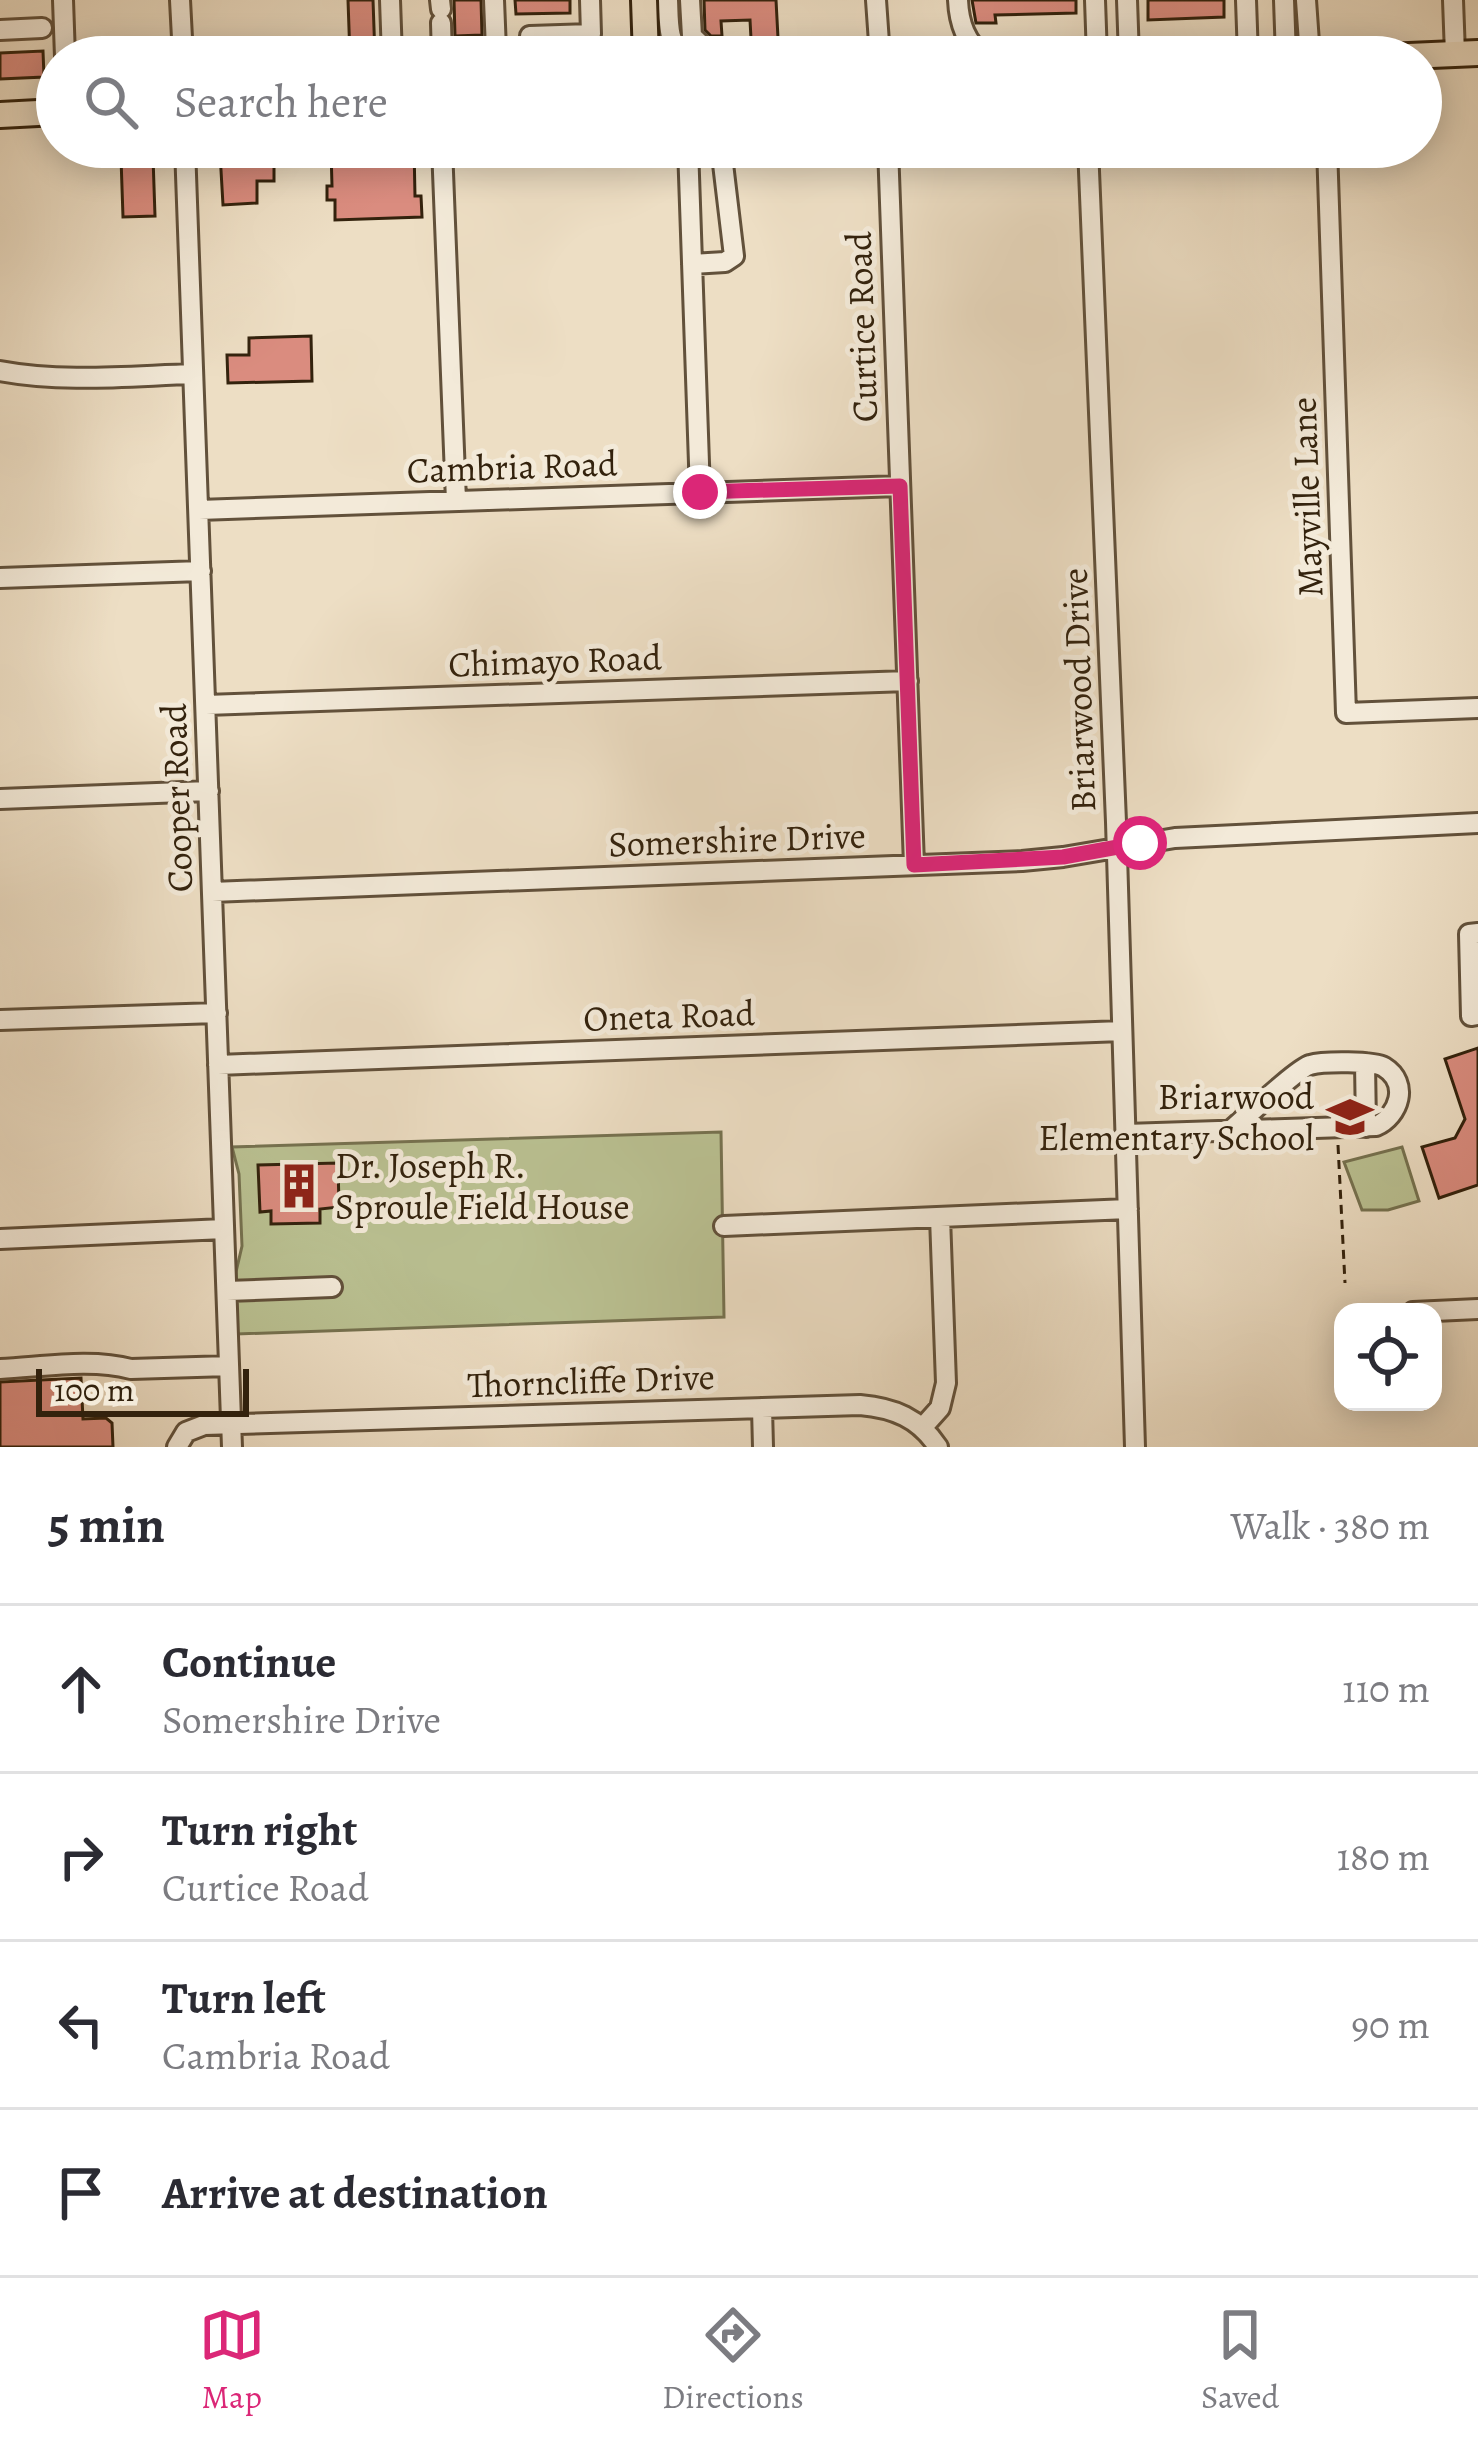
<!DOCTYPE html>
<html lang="en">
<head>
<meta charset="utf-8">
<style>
	body { margin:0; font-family:Alegreya,serif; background:#f2f2f3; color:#2b2b33 }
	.controls { position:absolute; right:36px; bottom:36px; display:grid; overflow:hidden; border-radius:24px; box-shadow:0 6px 30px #0003 }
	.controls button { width:108px; height:108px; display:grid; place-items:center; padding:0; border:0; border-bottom:3px solid #e1e1e2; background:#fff; color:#2b2b33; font:60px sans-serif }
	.scale { position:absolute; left:36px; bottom:30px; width:213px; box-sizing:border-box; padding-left:12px; border:6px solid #33220d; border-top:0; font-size:33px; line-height:42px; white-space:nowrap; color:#33220d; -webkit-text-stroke:9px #f3ead9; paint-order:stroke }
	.stop { position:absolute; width:36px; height:36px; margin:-27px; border:9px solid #db2777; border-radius:50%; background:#fff }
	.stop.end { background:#db2777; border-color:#fff; box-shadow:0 3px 12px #0008 }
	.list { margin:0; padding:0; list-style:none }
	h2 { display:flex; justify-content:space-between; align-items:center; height:156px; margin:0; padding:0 48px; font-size:51px }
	h2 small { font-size:39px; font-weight:400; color:#7c7c81 }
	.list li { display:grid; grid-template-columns:78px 1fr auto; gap:36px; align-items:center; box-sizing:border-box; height:168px; padding:0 48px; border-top:3px solid #e1e1e2 }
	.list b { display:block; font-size:45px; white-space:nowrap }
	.list p { margin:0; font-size:39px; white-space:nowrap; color:#7c7c81 }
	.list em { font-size:39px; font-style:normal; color:#7c7c81 }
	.icon { flex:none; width:66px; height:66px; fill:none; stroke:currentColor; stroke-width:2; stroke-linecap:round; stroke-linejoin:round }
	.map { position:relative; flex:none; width:1478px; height:1447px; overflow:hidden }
	.search { position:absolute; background:#fff; box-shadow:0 6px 30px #0003; left:36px; right:36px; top:36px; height:132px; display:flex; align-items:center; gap:30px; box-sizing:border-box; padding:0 42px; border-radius:66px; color:#7c7c81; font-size:45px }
	.sheet { height:828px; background:#fff }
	nav { display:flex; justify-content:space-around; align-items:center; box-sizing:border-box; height:168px; border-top:3px solid #e1e1e2; background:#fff; font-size:33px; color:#7c7c81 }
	nav a { display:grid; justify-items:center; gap:6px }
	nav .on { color:#db2777 }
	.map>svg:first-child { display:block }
</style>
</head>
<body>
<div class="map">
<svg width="1478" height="1447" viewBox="0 0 1478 1447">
	<rect width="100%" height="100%" fill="#eddec4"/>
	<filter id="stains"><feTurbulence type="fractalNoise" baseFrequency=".00167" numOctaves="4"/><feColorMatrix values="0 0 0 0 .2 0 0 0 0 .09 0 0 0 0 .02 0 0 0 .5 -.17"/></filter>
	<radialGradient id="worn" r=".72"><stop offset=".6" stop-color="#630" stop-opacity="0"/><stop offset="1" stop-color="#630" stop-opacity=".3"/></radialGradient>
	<path fill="#bac192" stroke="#767250" stroke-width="3" d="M721,1132L724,1317L237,1334L236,1272L242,1246L239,1174L232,1147Z
		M1402,1147L1419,1201L1388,1210H1362L1344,1162Z"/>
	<path fill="#da8c7f" stroke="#33220d" stroke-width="3" d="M348,0H373L375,57H350Z
		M454,0H481L482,35L455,36Z
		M515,0H570V13L516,14Z
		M704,0H776L779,57H752L750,20L721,21L722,36H711L705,30Z
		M972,0H1076V13L995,15L996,23H976Z
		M1148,0H1224V17L1148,20Z
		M43,51L44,77L0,79V53Z
		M335,147H414L415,196H421L422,217L335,220V200H327V186H332L331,150Z
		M254,151L255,159L274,158V181H257V203L223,205L220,153Z
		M153,157L155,216L123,217L121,158Z
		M311,336L312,381L228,383L227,355H249V338Z
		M1478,1048V1185L1439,1198L1422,1147L1455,1138L1465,1119L1445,1059Z
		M338,1163L339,1207L320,1209V1223L271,1224V1211L260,1212L258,1165Z
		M81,1378L83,1419L106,1418L112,1423L113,1447H0V1382Z"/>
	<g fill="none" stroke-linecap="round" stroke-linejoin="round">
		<g stroke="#62513b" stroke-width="24">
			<path id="minor" d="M63,0L65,57
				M180,0L183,57
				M390,0L392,57
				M440,0L441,9
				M668,0C669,20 667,43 683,57
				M690,0L692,36L714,57
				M876,0L880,57
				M958,0C959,24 966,42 984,57
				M1095,0L1097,57
				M1127,0L1129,57
				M1246,0L1248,57
				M1284,0L1286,57
				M1306,0L1310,57
				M1453,0L1455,54
				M441,23L442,57
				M0,30L42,28
				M456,57L455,52L496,50L494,0
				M532,57L530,36L591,34L590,0
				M185,147L232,1447
				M442,147L456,501
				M688,147L700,492
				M888,147L914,865
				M1088,147L1116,822L1135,1447
				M1327,147L1346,713L1478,708
				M1205,154L1242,153L1248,147
				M692,264L725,262L734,256L721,147
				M0,371C64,383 129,376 193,374
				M199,510L900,486
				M0,578L201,571
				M206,705L908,681
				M0,799L209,791
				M212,892L1022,861L1063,857L1175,838L1478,823
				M1478,933L1469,934L1471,1016L1478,1015
				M0,1020L217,1013
				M1365,1063L1366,1127
				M218,1065L1122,1031
				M1126,1134L1376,1126C1399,1116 1410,1083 1384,1067C1374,1061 1323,1061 1310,1065C1298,1068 1245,1118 1231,1130
				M724,1226L1128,1209
				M0,1239L224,1229
				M227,1291L332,1287
				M1413,1312L1478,1309
				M0,1369C42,1367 91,1358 131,1369L229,1366
				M762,1408L763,1447
				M923,1427L940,1408L946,1383L940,1217
				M177,1447L186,1432L204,1425L860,1405C894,1408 919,1418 938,1447"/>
		</g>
		<g stroke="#33220d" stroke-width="30">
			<path id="major" d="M644,0L646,57
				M1386,57L1478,53
				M0,115L57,112"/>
		</g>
		<path stroke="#33220d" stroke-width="3" stroke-dasharray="9 6" stroke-linecap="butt" d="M1338,1145L1345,1283"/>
		<use href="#minor" stroke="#f3ead9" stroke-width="18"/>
		<use href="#major" stroke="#eddec4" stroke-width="24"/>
	</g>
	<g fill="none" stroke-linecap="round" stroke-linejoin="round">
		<path stroke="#db2777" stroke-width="15" d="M700,492L900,486L914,865L1063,857L1140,843"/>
	</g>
	<defs>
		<g id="school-bare" transform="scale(3.6)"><path d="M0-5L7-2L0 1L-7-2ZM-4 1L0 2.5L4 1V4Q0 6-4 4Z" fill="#8f2418" stroke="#f3ead9" stroke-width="2.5" paint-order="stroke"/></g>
		<g id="building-bare" transform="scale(3.6)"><path d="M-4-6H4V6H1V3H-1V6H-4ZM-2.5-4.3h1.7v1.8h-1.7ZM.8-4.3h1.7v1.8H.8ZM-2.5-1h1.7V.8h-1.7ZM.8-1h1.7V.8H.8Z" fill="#8f2418" stroke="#f3ead9" stroke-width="2.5" paint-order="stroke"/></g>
	</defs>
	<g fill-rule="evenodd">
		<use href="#school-bare" x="1350" y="1117"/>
		<use href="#building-bare" x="299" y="1186"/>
	</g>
	<g text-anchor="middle" stroke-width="10" stroke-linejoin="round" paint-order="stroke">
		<g font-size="36" fill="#33220d" stroke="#f3ead9">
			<text transform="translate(861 327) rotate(-92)" y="13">Curtice Road</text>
			<text transform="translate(512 466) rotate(-2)" y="13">Cambria Road</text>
			<text transform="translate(1306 497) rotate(-92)" y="13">Mayville Lane</text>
			<text transform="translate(555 660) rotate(-2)" y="13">Chimayo Road</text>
			<text transform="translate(1078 690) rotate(-92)" y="13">Briarwood Drive</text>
			<text transform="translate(176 798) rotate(-92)" y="13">Cooper Road</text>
			<text transform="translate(737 839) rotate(-2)" y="13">Somershire Drive</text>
			<text transform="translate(669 1015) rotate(-2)" y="13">Oneta Road</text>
			<text transform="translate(591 1380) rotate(-2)" y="13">Thorncliffe Drive</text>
		</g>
		<g font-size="36" fill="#33220d" stroke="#f3ead9" text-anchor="end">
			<text x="1314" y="1109">Briarwood<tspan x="1314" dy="41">Elementary School</tspan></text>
			<text x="335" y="1178" text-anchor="start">Dr. Joseph R.<tspan x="335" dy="41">Sproule Field House</tspan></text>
		</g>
	</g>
	<rect width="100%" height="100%" filter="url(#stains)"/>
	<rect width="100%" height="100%" fill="url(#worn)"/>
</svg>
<div class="controls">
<button><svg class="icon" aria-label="locate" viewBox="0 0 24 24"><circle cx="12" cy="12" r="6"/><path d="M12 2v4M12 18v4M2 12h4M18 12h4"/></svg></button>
</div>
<div class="scale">100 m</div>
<div class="stop" style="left:1140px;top:843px"></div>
<div class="stop end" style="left:700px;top:492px"></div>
<div class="search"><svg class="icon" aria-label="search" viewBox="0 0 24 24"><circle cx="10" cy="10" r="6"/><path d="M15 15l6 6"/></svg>Search here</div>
</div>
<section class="sheet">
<h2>5 min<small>Walk · 380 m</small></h2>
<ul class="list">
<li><svg class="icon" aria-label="ahead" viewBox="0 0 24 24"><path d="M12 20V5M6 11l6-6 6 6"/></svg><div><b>Continue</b><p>Somershire Drive</p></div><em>110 m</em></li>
<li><svg class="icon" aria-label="right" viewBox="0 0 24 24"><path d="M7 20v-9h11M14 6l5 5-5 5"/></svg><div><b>Turn right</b><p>Curtice Road</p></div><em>180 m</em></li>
<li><svg class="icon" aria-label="left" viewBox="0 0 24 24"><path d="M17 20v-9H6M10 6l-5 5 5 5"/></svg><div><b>Turn left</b><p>Cambria Road</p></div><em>90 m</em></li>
<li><svg class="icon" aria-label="arrive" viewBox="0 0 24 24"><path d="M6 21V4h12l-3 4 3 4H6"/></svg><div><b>Arrive at destination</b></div></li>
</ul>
</section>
<nav>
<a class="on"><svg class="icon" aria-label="map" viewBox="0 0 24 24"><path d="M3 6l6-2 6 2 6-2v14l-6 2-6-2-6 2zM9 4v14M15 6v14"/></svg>Map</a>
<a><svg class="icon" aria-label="directions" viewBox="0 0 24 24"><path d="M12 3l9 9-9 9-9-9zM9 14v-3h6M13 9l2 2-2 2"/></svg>Directions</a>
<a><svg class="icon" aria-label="saved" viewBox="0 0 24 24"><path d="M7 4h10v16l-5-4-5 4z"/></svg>Saved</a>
</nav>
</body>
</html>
